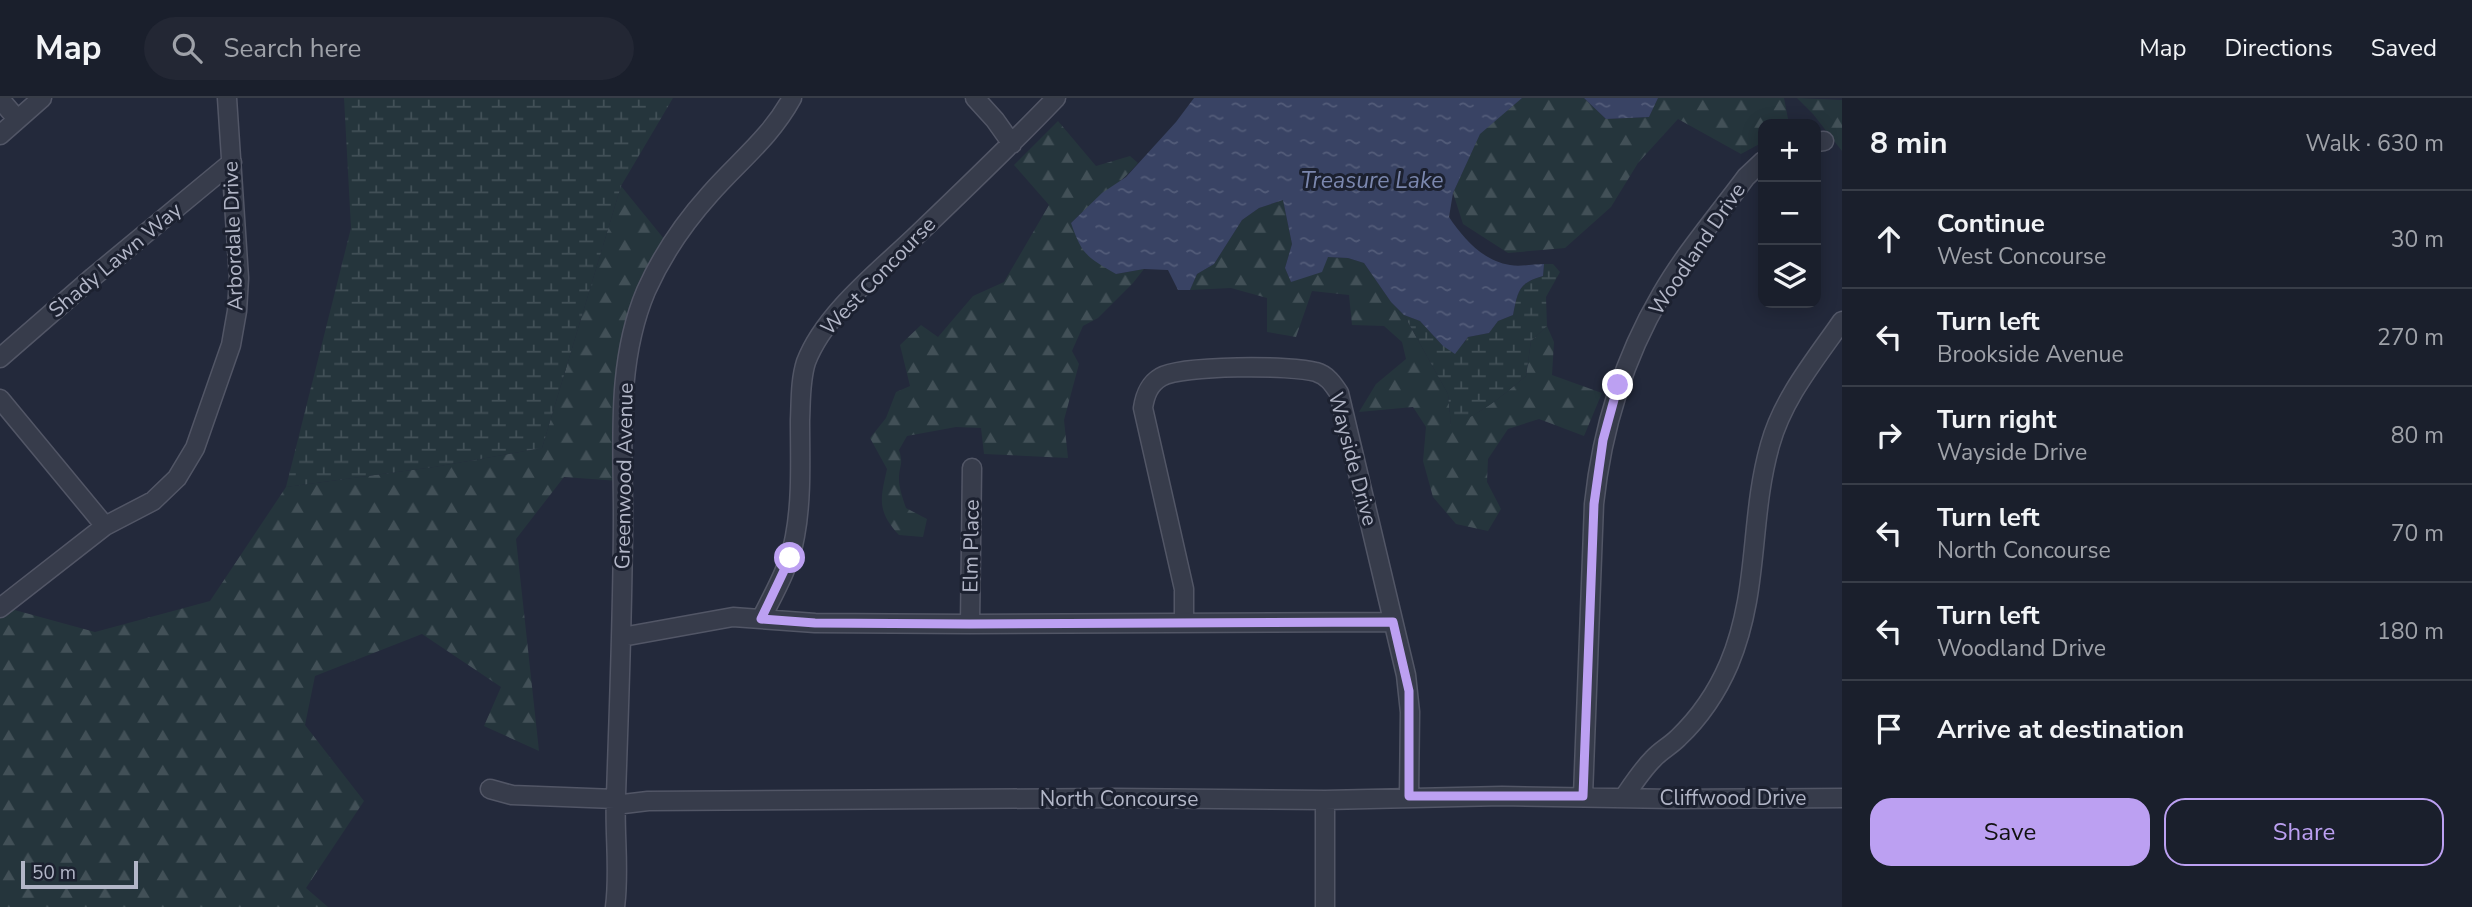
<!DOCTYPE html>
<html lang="en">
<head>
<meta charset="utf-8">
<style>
	body { margin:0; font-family:"Nunito Sans",sans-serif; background:#232734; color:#f1f3f6 }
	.controls { position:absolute; right:21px; top:21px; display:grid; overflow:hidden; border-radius:14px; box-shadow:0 4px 18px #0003 }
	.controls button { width:63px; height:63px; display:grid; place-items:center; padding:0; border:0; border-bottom:2px solid #383d48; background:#1a1f2c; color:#f1f3f6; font:35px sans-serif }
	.scale { position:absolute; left:21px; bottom:18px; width:117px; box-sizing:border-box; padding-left:7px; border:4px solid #b2b6c7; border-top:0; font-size:19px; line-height:24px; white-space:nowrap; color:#b2b6c7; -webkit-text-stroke:5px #1c2130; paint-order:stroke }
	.stop { position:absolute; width:21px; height:21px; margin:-16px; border:5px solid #bca0f2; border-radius:50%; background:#fff }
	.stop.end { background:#bca0f2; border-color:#fff; box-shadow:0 2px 7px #0008 }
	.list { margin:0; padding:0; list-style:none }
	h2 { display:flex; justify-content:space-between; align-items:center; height:91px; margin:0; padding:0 28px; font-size:30px }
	h2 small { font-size:23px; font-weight:400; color:#9fa2a9 }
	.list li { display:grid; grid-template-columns:46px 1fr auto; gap:21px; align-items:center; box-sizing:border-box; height:98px; padding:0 28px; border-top:2px solid #383d48 }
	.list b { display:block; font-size:26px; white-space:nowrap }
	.list p { margin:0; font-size:23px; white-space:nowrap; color:#9fa2a9 }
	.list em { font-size:23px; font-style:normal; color:#9fa2a9 }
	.actions { display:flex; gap:14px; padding:21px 28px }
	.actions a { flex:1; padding:16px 0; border:2px solid #bca0f2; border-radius:21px; text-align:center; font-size:24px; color:#bca0f2 }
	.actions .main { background:#bca0f2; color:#111 }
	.icon { flex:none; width:38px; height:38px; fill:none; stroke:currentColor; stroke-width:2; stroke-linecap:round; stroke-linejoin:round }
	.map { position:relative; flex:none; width:1842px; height:809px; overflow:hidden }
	header { display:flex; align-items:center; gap:42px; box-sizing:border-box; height:98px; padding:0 35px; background:#1a1f2c; border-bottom:2px solid #383d48 }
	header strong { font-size:33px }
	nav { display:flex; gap:38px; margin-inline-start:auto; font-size:24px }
	.search { width:490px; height:63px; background:#232734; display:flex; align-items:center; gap:18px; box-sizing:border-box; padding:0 24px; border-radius:38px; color:#9fa2a9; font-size:26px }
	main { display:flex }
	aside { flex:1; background:#1a1f2c }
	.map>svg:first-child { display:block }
</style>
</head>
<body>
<header>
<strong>Map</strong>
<div class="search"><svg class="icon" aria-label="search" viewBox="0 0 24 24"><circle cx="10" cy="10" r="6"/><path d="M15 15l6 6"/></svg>Search here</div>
<nav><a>Map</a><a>Directions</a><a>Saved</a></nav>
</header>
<main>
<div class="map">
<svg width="1842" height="809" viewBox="0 0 1842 809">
	<defs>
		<pattern id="forest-firs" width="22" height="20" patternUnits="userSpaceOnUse" patternTransform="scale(1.75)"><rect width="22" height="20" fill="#25353c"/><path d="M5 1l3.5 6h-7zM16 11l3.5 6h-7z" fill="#425057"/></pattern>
		<pattern id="wetland-marsh" width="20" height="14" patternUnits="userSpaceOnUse" patternTransform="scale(1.75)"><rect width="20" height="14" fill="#25353c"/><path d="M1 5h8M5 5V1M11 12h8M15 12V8" fill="none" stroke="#425057"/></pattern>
		<pattern id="water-ripples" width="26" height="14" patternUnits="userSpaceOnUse" patternTransform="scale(1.75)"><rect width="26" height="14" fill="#394364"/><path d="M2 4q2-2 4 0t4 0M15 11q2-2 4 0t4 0" fill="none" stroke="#535c79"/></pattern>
	</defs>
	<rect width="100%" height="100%" fill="#23293b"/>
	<path fill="url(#forest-firs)" d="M1522,0H1584L1606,21L1649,19L1658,0H1784L1789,26H1763V44L1741,56L1678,21L1638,65L1611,109L1565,150L1508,155L1463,126L1453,95L1480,35Z
		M1797,0L1842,2V53L1813,16Z
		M1058,23L1096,68L1130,58L1138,65C1119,88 1092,103 1071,125L1116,176L1144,171L1133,185L1098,220L1083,228L1072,253L1079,266L1064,322L1068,360L984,356L981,330L956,329L907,338L899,352C904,367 899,367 899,381C899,390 903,401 906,410L927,421L923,439L899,437C877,413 880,402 887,371L870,340L886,320L896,294L910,288L900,247L921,227L938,239L973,198L1004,184L1049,107L1014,67Z
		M621,88L669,147L621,287L619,383L564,379L516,441L539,653L484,628L501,589L422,536L315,578L305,627L364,703L306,790L328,809H0V508L95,534L210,503L286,389L434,369L542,350Z
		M1283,102L1292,146L1285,170L1291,184L1305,178L1328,159L1348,160L1364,165L1391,204L1404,217L1448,296L1451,327C1480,317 1502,298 1526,278L1531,243L1547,228L1554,244L1552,277L1602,295L1584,338L1539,321L1508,331L1488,361L1487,384L1501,411L1488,433L1456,426L1433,399L1423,363L1426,329L1413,309L1359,314L1376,286L1406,261L1402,244L1384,228L1352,227L1349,197L1312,193L1296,239L1267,234V200L1231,190L1190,192L1197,176L1214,166L1242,122L1259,110Z"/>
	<path fill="url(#wetland-marsh)" d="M344,0H673L621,88L542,350L434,369L286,389L351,130Z
		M1544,166H1553L1560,174L1546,199L1547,228L1531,243L1526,278C1502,298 1480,317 1451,328L1448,296L1404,217L1420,223L1443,248L1464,245L1468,239L1489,235L1498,223L1513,217C1518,193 1518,185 1543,178Z"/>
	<path fill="url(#water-ripples)" d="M1194,0H1522L1480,36L1453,95L1449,119C1463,140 1483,163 1510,167C1520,169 1533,166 1544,166L1543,178C1518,185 1518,193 1513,217L1498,223L1489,235L1468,239L1455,256L1443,248L1420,223L1404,217L1391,204L1364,165L1348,160L1328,159L1322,174L1291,184L1285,170L1292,146L1283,102L1259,110L1242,122L1214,166L1197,176L1190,192H1178L1168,172L1144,171L1116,176C1087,159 1082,157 1071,125L1102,95L1126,79L1176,24Z
		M1584,0H1658L1649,19L1606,21Z"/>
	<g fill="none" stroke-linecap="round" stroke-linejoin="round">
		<g stroke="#525666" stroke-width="21">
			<path id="minor" d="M975,0L995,22L1012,46
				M0,1L17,21
				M0,37L42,0
				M1816,44L1824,43
				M0,260L93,179L232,64
				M0,301L105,428
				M0,510L105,428L153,403L177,380L195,350L231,247L237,213L239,180L227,0
				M761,521C774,495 790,468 795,438C802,401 800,360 800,322C801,303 800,283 806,264C825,214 882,171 920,134C966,90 1012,46 1056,0
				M1184,525V491L1143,310C1145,297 1149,286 1161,279C1181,267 1293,267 1316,274C1327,277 1333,286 1339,295L1406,577L1410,614L1409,698
				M970,526L972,370
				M622,539L733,519L815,525L970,526L1393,524
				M490,691L512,697L615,701
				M1583,698L1594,406C1602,331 1623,262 1661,197C1685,155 1718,117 1746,79L1763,63
				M1624,699C1633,686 1642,672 1653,661C1660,653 1670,648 1678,640C1699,620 1717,594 1729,566C1760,492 1749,421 1770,347C1783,300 1815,262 1842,223
				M615,707L648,703L1115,700L1325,702L1502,698L1674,701L1842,700
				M615,809C620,772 614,735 616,698C619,604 623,511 623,417C623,342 616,264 646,193C662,157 684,125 710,96C739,63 770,40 792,0
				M1325,809V702"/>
		</g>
		<use href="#minor" stroke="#373c4b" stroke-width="18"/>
	</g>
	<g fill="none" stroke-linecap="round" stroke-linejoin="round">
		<path stroke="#bca0f2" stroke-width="9" d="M790,460L761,521L815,525L970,526L1393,524L1409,593V698H1583L1594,406L1603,342L1618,287"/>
	</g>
	<g text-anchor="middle" stroke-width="6" stroke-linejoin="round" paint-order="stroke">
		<g font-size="21" fill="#b2b6c7" stroke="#1c2130">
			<text transform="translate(233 138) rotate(-92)" y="7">Arbordale Drive</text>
			<text transform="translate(1697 151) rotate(-56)" y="7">Woodland Drive</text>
			<text transform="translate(115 162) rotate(-40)" y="7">Shady Lawn Way</text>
			<text transform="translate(878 178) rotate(-46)" y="7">West Concourse</text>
			<text transform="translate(1353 361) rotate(75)" y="7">Wayside Drive</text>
			<text transform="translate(624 378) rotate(-89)" y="7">Greenwood Avenue</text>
			<text transform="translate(971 448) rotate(-89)" y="7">Elm Place</text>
			<text x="1733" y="707">Cliffwood Drive</text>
			<text x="1119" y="708">North Concourse</text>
		</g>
		<g font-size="23" font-style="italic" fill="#7b87ae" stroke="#1c2130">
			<text x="1372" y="90">Treasure Lake</text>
		</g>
	</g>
</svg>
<div class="controls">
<button>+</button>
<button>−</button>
<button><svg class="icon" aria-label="layers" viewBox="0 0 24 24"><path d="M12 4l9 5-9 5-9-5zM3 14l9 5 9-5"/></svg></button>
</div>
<div class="scale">50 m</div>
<div class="stop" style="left:790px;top:460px"></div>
<div class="stop end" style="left:1618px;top:287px"></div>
</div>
<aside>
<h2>8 min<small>Walk · 630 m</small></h2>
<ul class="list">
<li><svg class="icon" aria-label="ahead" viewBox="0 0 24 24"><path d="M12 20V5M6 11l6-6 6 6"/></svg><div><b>Continue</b><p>West Concourse</p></div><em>30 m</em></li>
<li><svg class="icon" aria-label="left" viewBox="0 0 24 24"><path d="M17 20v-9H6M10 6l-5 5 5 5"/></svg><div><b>Turn left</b><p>Brookside Avenue</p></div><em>270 m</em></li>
<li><svg class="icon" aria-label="right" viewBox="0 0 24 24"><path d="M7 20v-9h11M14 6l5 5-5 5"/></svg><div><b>Turn right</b><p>Wayside Drive</p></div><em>80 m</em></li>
<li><svg class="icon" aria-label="left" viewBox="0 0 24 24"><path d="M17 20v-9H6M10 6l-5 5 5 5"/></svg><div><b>Turn left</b><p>North Concourse</p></div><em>70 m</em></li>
<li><svg class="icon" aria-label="left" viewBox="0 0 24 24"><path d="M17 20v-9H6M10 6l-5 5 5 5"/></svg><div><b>Turn left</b><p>Woodland Drive</p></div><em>180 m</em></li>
<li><svg class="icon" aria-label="arrive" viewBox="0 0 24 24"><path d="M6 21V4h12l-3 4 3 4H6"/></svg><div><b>Arrive at destination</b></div></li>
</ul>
<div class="actions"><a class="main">Save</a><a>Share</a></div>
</aside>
</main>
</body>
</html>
